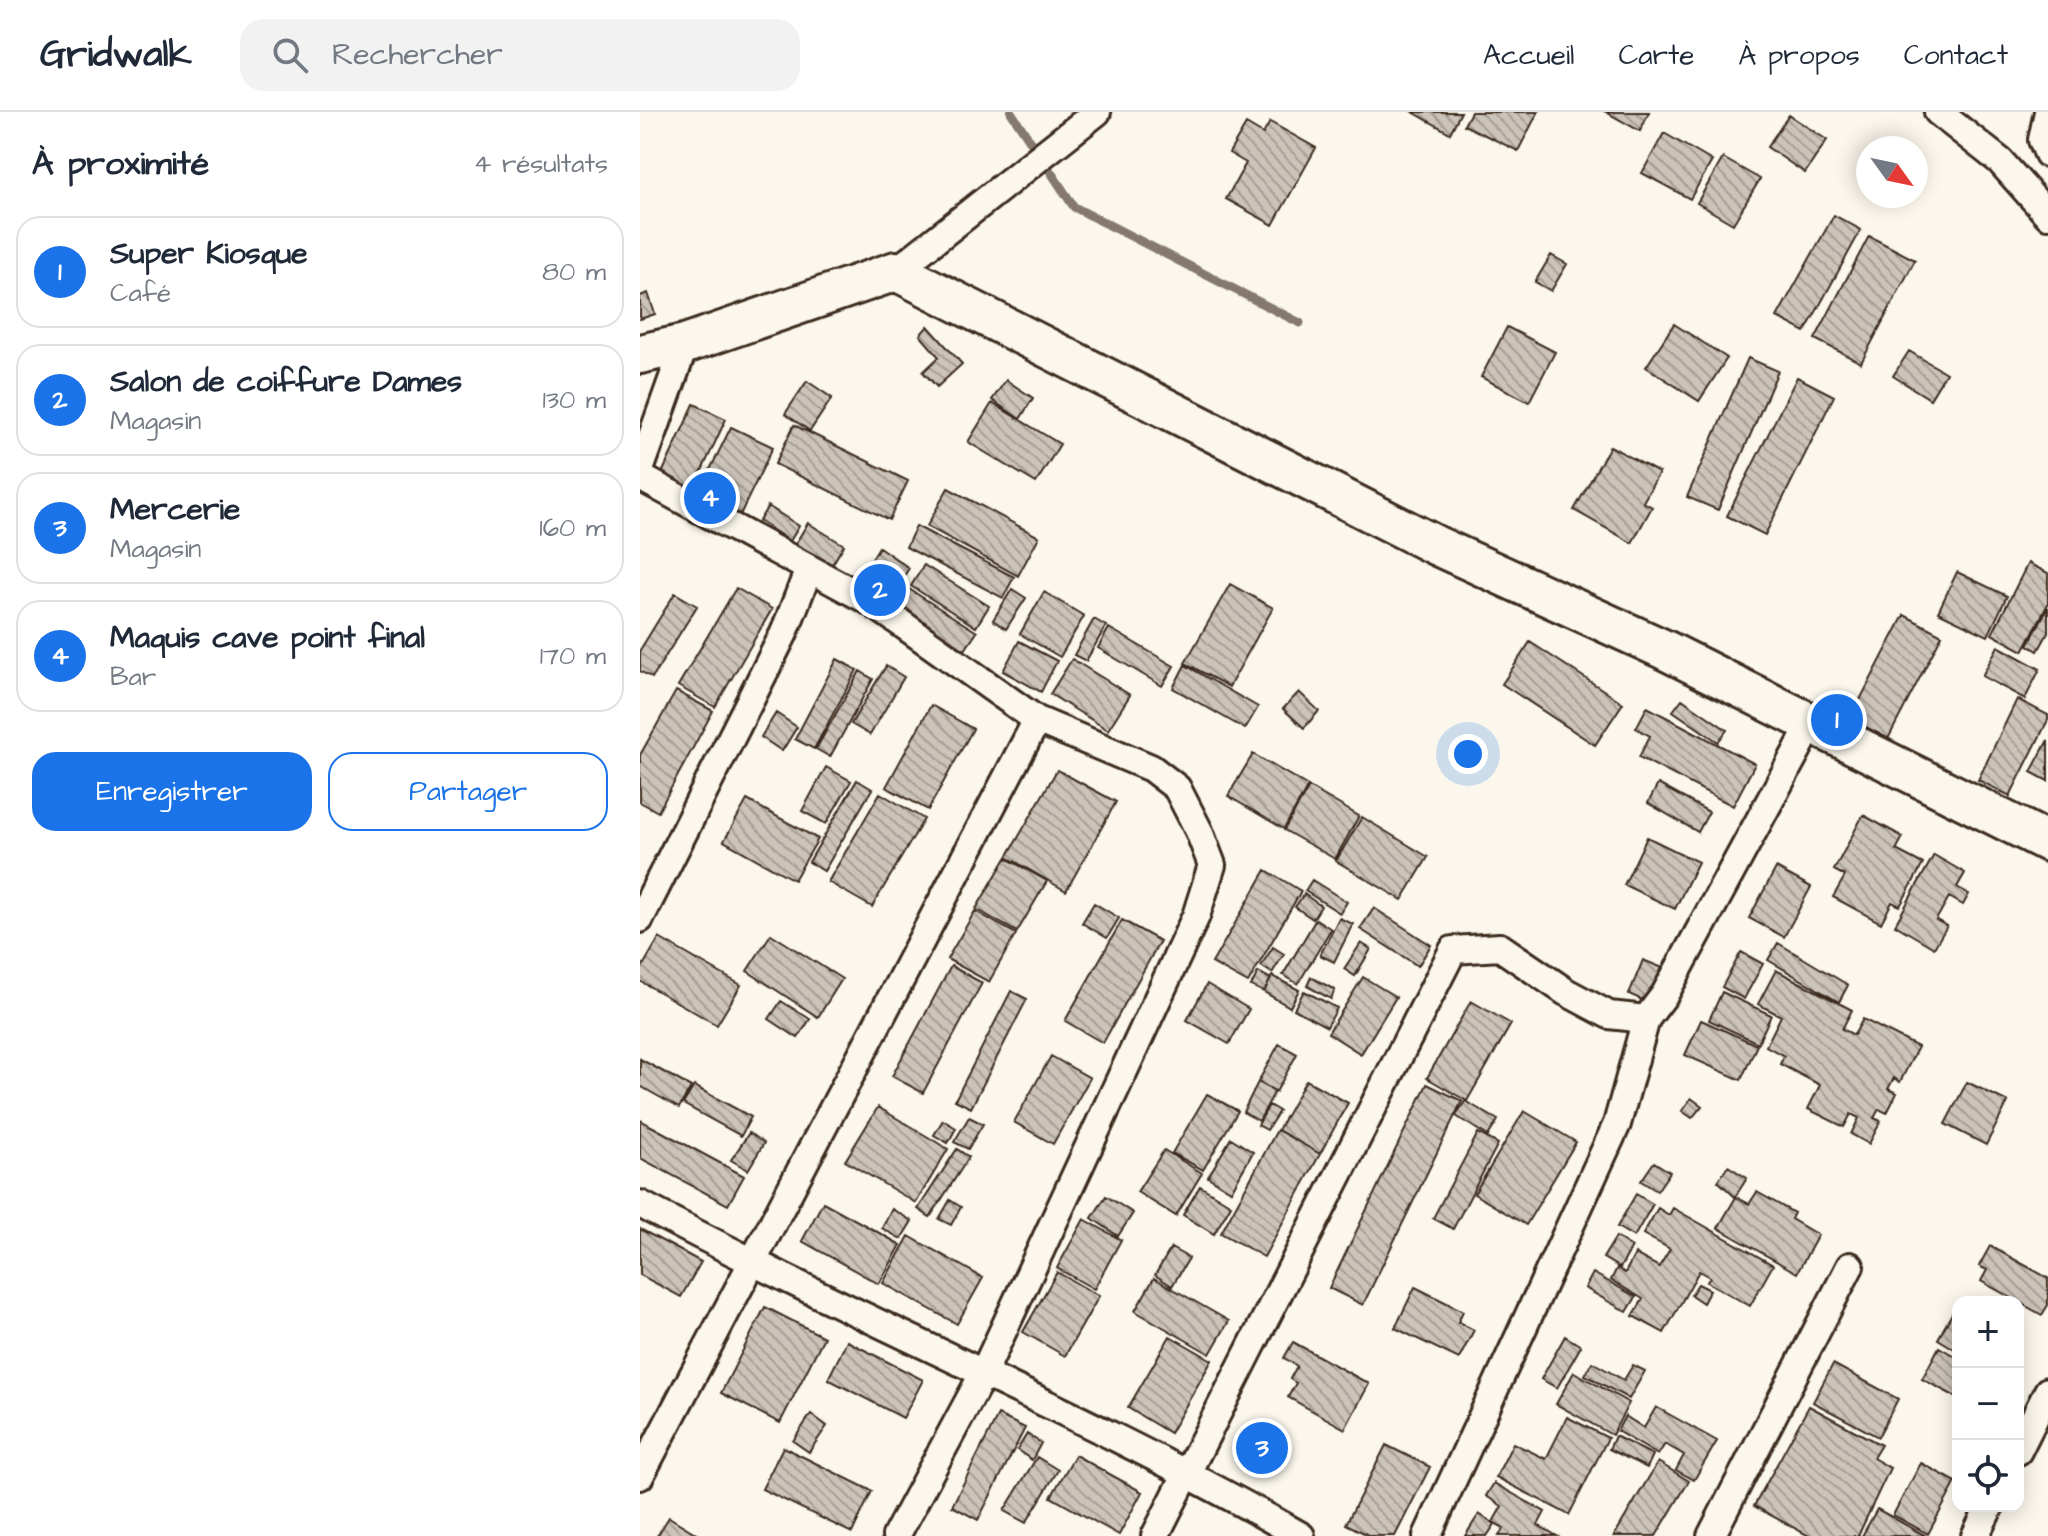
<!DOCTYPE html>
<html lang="fr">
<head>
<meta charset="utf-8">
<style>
	body { margin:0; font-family:"Architects Daughter",sans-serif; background:#f2f2f3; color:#1f2937 }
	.controls { position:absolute; right:24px; bottom:24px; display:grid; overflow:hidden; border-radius:16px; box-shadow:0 4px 20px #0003 }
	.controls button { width:72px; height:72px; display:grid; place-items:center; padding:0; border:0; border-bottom:2px solid #e0e1e3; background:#fff; color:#1f2937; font:40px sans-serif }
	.compass { position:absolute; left:1216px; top:24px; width:72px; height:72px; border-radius:50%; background:#fff; box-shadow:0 4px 20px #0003; rotate:123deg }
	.you { position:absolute; left:828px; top:642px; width:28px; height:28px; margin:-20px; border:6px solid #fff; border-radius:50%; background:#1a73e8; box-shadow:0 0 0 12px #1a73e833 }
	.badge { display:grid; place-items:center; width:52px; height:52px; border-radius:50%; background:#1a73e8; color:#fff; font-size:26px; font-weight:700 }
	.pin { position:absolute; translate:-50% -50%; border:4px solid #fff; box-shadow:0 2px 8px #0006 }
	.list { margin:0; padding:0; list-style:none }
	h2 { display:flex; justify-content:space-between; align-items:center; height:104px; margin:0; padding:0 32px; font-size:34px }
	h2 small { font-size:26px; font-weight:400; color:#747a83 }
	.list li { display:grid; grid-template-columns:52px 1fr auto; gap:24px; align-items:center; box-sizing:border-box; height:112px; margin:0 16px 16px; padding:0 16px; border:2px solid #e0e1e3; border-radius:24px }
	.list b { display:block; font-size:30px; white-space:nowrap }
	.list p { margin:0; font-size:26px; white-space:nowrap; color:#747a83 }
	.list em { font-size:26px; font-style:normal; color:#747a83 }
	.actions { display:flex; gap:16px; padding:24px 32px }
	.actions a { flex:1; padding:18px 0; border:2px solid #1a73e8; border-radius:24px; text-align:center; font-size:28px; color:#1a73e8 }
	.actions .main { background:#1a73e8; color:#fff }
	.icon { flex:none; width:44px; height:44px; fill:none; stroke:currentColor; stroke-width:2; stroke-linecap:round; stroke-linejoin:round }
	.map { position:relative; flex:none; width:1408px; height:1424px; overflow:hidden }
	header { display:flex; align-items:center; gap:48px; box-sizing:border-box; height:112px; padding:0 40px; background:#fff; border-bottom:2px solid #e0e1e3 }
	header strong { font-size:38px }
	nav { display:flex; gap:44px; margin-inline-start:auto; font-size:28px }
	.search { width:560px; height:72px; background:#f2f2f3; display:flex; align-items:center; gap:20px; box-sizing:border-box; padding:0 28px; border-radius:24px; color:#747a83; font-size:30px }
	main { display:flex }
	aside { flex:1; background:#fff }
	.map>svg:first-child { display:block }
</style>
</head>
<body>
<header>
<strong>Gridwalk</strong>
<div class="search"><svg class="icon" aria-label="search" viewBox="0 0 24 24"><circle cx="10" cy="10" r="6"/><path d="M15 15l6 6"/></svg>Rechercher</div>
<nav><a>Accueil</a><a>Carte</a><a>À propos</a><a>Contact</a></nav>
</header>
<main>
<aside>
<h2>À proximité<small>4 résultats</small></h2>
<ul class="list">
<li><span class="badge">1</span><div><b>Super Kiosque</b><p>Café</p></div><em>80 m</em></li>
<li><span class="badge">2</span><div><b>Salon de coiffure Dames</b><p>Magasin</p></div><em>130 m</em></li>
<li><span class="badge">3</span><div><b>Mercerie</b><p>Magasin</p></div><em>160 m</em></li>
<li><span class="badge">4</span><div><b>Maquis cave point final</b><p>Bar</p></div><em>170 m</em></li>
</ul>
<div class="actions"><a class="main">Enregistrer</a><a>Partager</a></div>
</aside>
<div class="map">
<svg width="1408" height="1424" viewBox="0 0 1408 1424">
	<defs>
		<pattern id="building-back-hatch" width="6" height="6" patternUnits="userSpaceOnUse" patternTransform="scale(2)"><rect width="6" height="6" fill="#ccc4b9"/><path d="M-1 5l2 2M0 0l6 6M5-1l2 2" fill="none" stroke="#a79f96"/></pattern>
	</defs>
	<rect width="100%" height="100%" fill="#fbf7ec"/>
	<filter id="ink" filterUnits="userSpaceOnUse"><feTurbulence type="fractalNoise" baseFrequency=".0125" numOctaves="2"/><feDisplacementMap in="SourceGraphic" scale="16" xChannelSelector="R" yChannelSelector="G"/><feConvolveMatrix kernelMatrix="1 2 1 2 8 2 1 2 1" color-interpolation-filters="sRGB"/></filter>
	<g filter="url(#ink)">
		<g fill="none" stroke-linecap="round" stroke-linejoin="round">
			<path stroke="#85796d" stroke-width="9" d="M371,0L434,95L660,211"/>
		</g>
		<path fill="url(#building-back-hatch)" stroke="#3b2a1e" stroke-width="2" d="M773,0H821L810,21Z
			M831,0H898L878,39L824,13Z
			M966,0H1009L1000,19Z
			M1149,3L1187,28L1165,61L1127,35Z
			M630,10L676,36L633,113L586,87L606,51L589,41L606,12L623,22Z
			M1024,21L1072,49L1050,87L1002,61Z
			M1083,46L1120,67L1093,112L1057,91Z
			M1194,103L1221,118L1165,220L1137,205Z
			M1229,124L1275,148L1221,251L1175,227Z
			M911,143L927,152L911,179L895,170Z
			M8,181L15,202L0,207V184Z
			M1034,212L1087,246L1059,289L1006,255Z
			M288,214L322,252L297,275L283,260L299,245L280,223Z
			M867,215L915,240L889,290L841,265Z
			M1269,239L1306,261L1290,287L1253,264Z
			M1108,246L1138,259L1078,398L1047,385Z
			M1157,265L1194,284L1125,423L1087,404Z
			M366,268L393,286L380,307L352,288Z
			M167,269L192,286L170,319L145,302Z
			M352,291L420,332L396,371L328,330Z
			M54,292L86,307L51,382L19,368Z
			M154,313L268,369L249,408L135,352Z
			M91,315L133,335L99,405L57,384Z
			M970,334L1019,361L1003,390L1012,395L992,431L934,398Z
			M308,376L399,425L378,464L287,414Z
			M128,394L159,414L150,429L119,409Z
			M168,411L204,433L190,456L154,434Z
			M276,414L374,465L363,486L266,435Z
			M239,435L269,456L261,469L231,448Z
			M1388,451L1408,461V492L1383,539L1352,522Z
			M284,453L349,494L336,515L271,474Z
			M227,455L258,474L250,488L219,469Z
			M1317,460L1367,484L1348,524L1298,500Z
			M590,472L633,496L589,575L545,551Z
			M96,476L132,497L75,595L38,574Z
			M269,477L337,520L325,538L258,495Z
			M372,477L386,486L366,517L353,508Z
			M404,480L444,504L420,545L380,522Z
			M35,481L57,494L12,566L0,559V538Z
			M1408,495V521L1398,539L1388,533Z
			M1264,503L1302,523L1248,627L1210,607Z
			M454,507L466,514L446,549L434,543Z
			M469,516L534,554L522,574L458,536Z
			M379,529L417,549L401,580L363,559Z
			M890,530L983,591L955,633L862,572Z
			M1358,534L1400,557L1385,587L1342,564Z
			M197,547L217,558L174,637L155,627Z
			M432,547L490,583L468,618L410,582Z
			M545,553L618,595L605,617L533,576Z
			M246,554L264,565L230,623L211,612Z
			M220,559L233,567L190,645L176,637Z
			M36,579L73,599L18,700L0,690V643Z
			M659,580L679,599L664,616L643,597Z
			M1042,587L1087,618L1078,630L1033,599Z
			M1377,587L1408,603V608L1370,684L1338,668Z
			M291,593L333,617L288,698L246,675Z
			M1007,595L1115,652L1093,694L999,645L1010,624L996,616Z
			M136,601L157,615L142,639L121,625Z
			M1408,628V669L1391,660Z
			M613,642L668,674L644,717L588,684Z
			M186,655L211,669L186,712L162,699Z
			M417,658L476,690L426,779L367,745Z
			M217,668L232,677L184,759L169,750Z
			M1018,672L1069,700L1058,720L1008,691Z
			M669,675L719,704L695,747L644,718Z
			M240,681L284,707L232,795L188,770Z
			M107,688L178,727L154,768L84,729Z
			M1223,703L1263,725L1256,738L1283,752L1260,794L1252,790L1241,811L1193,785L1205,764L1194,758Z
			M722,705L788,745L762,788L696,749Z
			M1007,725L1058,750L1035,797L984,773Z
			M1294,743L1325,761L1317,775L1329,782L1323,793L1309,785L1296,808L1307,814L1294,836L1255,813Z
			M366,746L407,769L377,820L336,797Z
			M1136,756L1171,775L1144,825L1109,806Z
			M626,758L661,779L608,871L572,851Z
			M672,768L707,790L700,801L665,779Z
			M664,782L681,794L673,807L655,795Z
			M454,791L479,806L467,826L442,811Z
			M734,796L791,833L778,854L720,817Z
			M335,799L376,822L349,870L307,847Z
			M699,806L713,812L694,850L680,843Z
			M676,807L691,817L658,872L643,863Z
			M482,808L520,829L463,931L425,909Z
			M131,822L202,867L178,905L107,859Z
			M19,826L101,873L77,913L0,869V859Z
			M721,831L731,837L715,864L704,857Z
			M1138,831L1208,873L1199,890L1128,848Z
			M633,835L644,842L632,861L621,854Z
			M1101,840L1123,852L1104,887L1082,875Z
			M1003,848L1028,858L1013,893L989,882Z
			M311,854L342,871L283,981L252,964Z
			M1136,858L1212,898L1202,917L1214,923L1223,907L1278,935L1260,970L1254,966L1248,977L1257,981L1247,1001L1239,997L1234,1006L1241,1009L1229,1032L1211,1022L1219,1006L1211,1002L1204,1015L1168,997L1180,973L1140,952L1144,944L1126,934L1141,904L1118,892Z
			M618,860L631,867L624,880L611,874Z
			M632,864L659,878L650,895L624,880Z
			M671,865L695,878L691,887L667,874Z
			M723,865L756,885L721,942L688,921Z
			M567,872L609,897L589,932L547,908Z
			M371,879L387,887L331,996L315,988Z
			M664,879L697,896L687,915L654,897Z
			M1082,880L1131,903L1118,931L1069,908Z
			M141,889L170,907L158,926L129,907Z
			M831,889L871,912L827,989L787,966Z
			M1061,908L1117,933L1101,968L1045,943Z
			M639,932L657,942L636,980L618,970Z
			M411,944L450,966L413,1032L374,1010Z
			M0,947L51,975L39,996L0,974Z
			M666,968L708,991L680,1042L638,1018Z
			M618,970L635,979L619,1009L603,1000Z
			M1327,970L1368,990L1346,1033L1305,1012Z
			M787,972L822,989L723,1193L689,1176Z
			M54,974L111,1005L101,1024L43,992Z
			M567,982L598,999L563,1058L532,1041Z
			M1051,986L1062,994L1052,1006L1042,999Z
			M825,989L858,1008L848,1024L816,1004Z
			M629,993L639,999L627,1018L618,1013Z
			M238,995L308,1037L276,1091L205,1049Z
			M884,999L936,1030L886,1113L834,1082Z
			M329,1005L343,1012L328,1037L314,1030Z
			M0,1008L104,1064L88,1093L0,1046Z
			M303,1008L316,1016L308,1031L294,1023Z
			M637,1018L680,1042L624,1145L581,1121Z
			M109,1021L124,1031L108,1058L91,1048Z
			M838,1021L858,1032L813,1117L793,1106Z
			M591,1026L613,1040L591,1079L568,1065Z
			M317,1037L329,1045L290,1105L278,1097Z
			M524,1038L562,1061L536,1104L497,1080Z
			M1014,1050L1030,1060L1017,1079L1001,1069Z
			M1088,1054L1107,1066L1095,1085L1078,1069Z
			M560,1074L591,1093L574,1122L543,1103Z
			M1117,1080L1154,1101L1151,1107L1178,1123L1157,1161L1078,1116L1096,1085L1109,1092Z
			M996,1082L1013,1092L994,1125L977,1115Z
			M466,1084L493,1101L478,1124L452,1106Z
			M310,1088L321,1095L311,1113L299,1107Z
			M183,1090L261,1133L239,1172L162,1129Z
			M1018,1096L1029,1103L1033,1096L1133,1153L1110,1194L1067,1170L1070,1165L1059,1159L1024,1221L993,1204L1003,1187L971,1168L977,1156L985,1161L995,1142L1019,1155L1030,1137L1003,1122Z
			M252,1097L272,1109L261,1127L242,1116Z
			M444,1107L481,1128L454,1177L417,1156Z
			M0,1117L61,1150L41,1185L0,1163Z
			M269,1124L343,1166L317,1212L243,1171Z
			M976,1125L992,1135L980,1156L963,1146Z
			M1350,1134L1408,1166V1193L1402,1203L1341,1169L1347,1158L1339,1154Z
			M531,1136L549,1146L532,1174L515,1163Z
			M417,1160L459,1184L425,1244L383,1220Z
			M953,1161L996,1185L987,1200L945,1176Z
			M514,1166L589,1209L570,1242L495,1199Z
			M1058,1172L1070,1178L1063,1191L1051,1183Z
			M775,1175L823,1199L818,1210L834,1218L819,1247L755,1216Z
			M125,1195L184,1225L140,1311L81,1281Z
			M1315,1196L1318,1198V1239L1298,1227Z
			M530,1224L572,1248L530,1321L488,1296Z
			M925,1224L941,1234L917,1276L901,1267Z
			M207,1229L283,1268L263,1306L188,1267Z
			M653,1230L729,1272L705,1317L648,1285L656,1271L650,1267L657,1254L644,1246Z
			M1299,1235L1318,1246V1286L1282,1267Z
			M952,1250L984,1268L993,1253L1005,1259L989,1287L945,1263Z
			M1193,1252L1258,1287L1238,1325L1173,1290Z
			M934,1260L989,1291L972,1323L916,1292Z
			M1169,1294L1241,1333L1233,1346L1250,1356L1218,1424H1169L1114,1394Z
			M1016,1295L1077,1329L1054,1368L1036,1358L1044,1343L1025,1332L1018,1343L977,1319L985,1304L1004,1316Z
			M171,1302L187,1314L169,1340L153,1329Z
			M358,1303L385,1316L338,1408L312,1394Z
			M927,1305L968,1326L929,1403L856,1365L873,1331L906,1347Z
			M387,1322L401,1331L392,1348L377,1338Z
			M975,1324L1013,1343L1007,1356L969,1337Z
			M746,1333L790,1355L755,1424H730L706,1412Z
			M143,1335L232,1379L212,1421L122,1377Z
			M435,1343L502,1380L479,1423L411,1385Z
			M397,1345L418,1358L386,1411L364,1399Z
			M1018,1350L1049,1369L1016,1424H974Z
			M1281,1351L1316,1370L1288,1422L1253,1403Z
			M854,1371L905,1400L898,1413L917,1424H859L864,1416L853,1410L862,1394L846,1384Z
			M1237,1397L1286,1424H1222Z
			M839,1402L855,1412L847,1424H825Z
			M29,1405L60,1424H17Z"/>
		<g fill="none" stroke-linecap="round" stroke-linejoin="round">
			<g stroke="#3b2a1e" stroke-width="32">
				<path id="minor" d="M1298,0L1360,49L1408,103
					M1408,0L1402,28L1408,42
					M256,159L457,0
					M0,358L45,232
					M0,365L231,490L397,608L511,656L537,676L559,719L572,753L556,804L342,1264L256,1424
					M0,807L144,521L169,457
					M0,1092C218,1208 447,1302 661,1424
					M1378,1339L1408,1279
					M0,1364L397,608
					M515,1424L813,838L860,835L926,880L969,903L1006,907L1025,882L1171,613
					M787,1424L977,1012L1006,907
					M1071,1424L1210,1154
					M1335,1424L1350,1394"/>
			</g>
			<g stroke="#3b2a1e" stroke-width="44">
				<path id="secondary" d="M0,242L45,232L256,159L795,433L1023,537L1408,730"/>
			</g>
			<use href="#minor" stroke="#fbf7ec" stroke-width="26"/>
			<use href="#secondary" stroke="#fbf7ec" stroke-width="38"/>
		</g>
	</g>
</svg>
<div class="controls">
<button>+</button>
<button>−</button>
<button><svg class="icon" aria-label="locate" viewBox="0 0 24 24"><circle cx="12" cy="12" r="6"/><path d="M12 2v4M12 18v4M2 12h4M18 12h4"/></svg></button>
</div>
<svg class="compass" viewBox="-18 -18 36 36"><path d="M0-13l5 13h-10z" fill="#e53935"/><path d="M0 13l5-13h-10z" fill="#747a83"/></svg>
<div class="you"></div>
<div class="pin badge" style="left:1197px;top:608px">1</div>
<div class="pin badge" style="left:240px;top:478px">2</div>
<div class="pin badge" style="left:622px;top:1336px">3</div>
<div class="pin badge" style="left:70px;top:386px">4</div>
</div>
</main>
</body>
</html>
